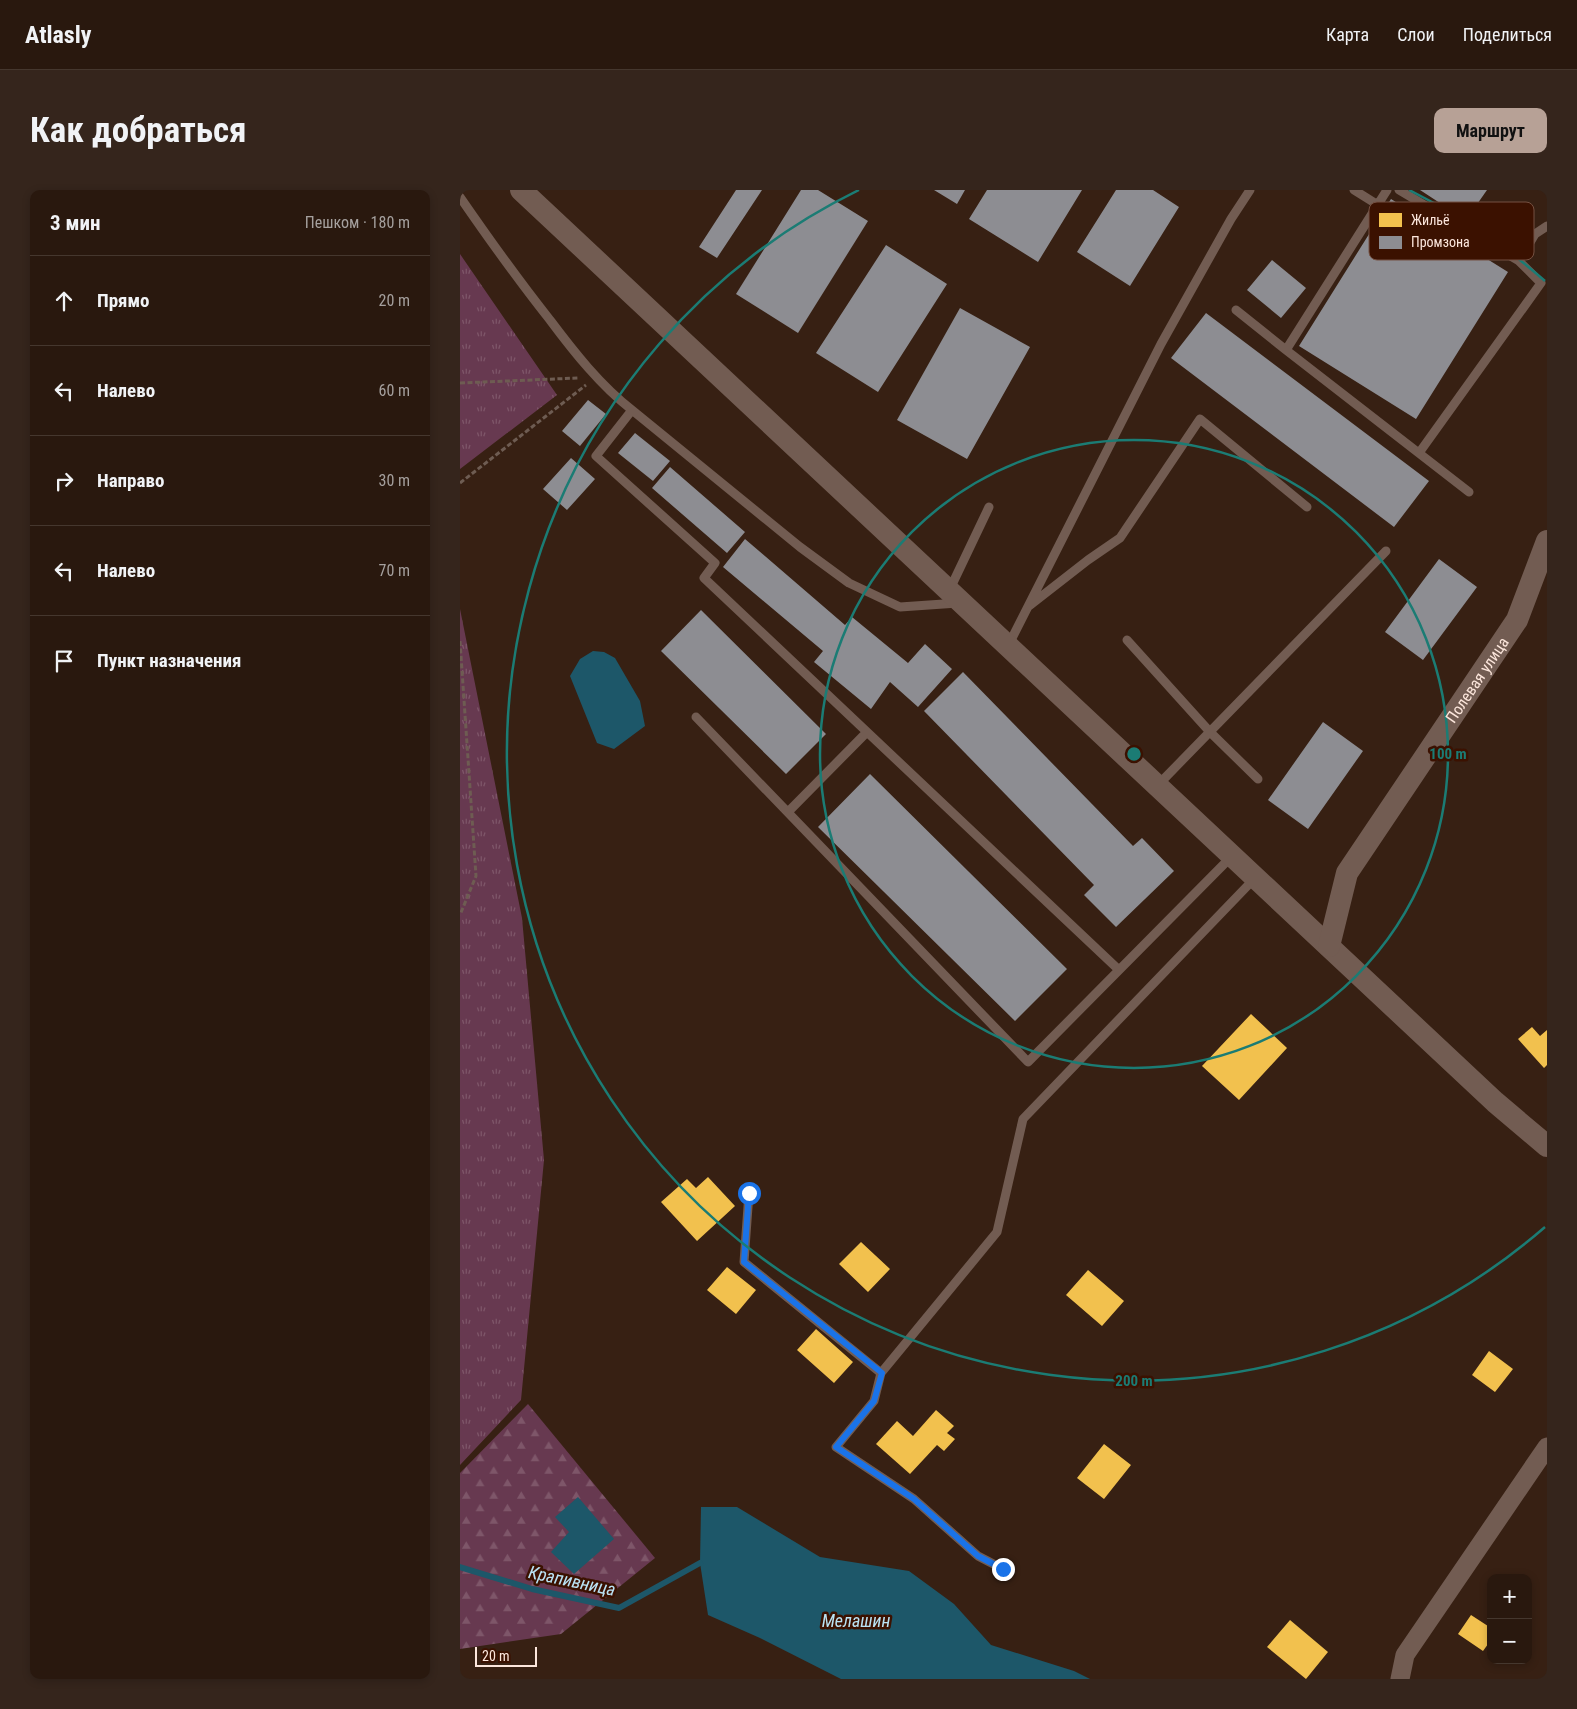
<!DOCTYPE html>
<html lang="ru">
<head>
<meta charset="utf-8">
<style>
	body { margin:0; font-family:"Roboto Condensed",sans-serif; background:#35251c; color:#f1f3f6 }
	.controls { position:absolute; right:15px; bottom:15px; display:grid; overflow:hidden; border-radius:10px; box-shadow:0 2px 8px #0003 }
	.controls button { width:45px; height:45px; display:grid; place-items:center; padding:0; border:0; border-bottom:1px solid #45372e; background:#29180e; color:#f1f3f6; font:25px sans-serif }
	.scale { position:absolute; left:15px; bottom:12px; width:62px; box-sizing:border-box; padding-left:5px; border:2px solid #fce6dc; border-top:0; font-size:14px; line-height:18px; white-space:nowrap; color:#fce6dc; -webkit-text-stroke:4px #3b1100; paint-order:stroke }
	.stop { position:absolute; width:15px; height:15px; margin:-11px; border:4px solid #1a73e8; border-radius:50%; background:#fff }
	.stop.end { background:#1a73e8; border-color:#fff; box-shadow:0 1px 5px #0008 }
	.list { margin:0; padding:0; list-style:none }
	h2 { display:flex; justify-content:space-between; align-items:center; height:65px; margin:0; padding:0 20px; font-size:21px }
	h2 small { font-size:16px; font-weight:400; color:#a5a09e }
	.list li { display:grid; grid-template-columns:32px 1fr auto; gap:15px; align-items:center; box-sizing:border-box; height:90px; padding:0 20px; border-top:1px solid #45372e }
	.list b { display:block; font-size:19px; white-space:nowrap }
	.list em { font-size:16px; font-style:normal; color:#a5a09e }
	.icon { flex:none; width:28px; height:28px; fill:none; stroke:currentColor; stroke-width:2; stroke-linecap:round; stroke-linejoin:round }
	.map { position:relative; flex:none; width:1087px; height:1489px; overflow:hidden; border-radius:10px }
	header { display:flex; align-items:center; gap:30px; box-sizing:border-box; height:70px; padding:0 25px; background:#29180e; border-bottom:1px solid #45372e }
	header strong { font-size:24px }
	nav { display:flex; gap:28px; margin-inline-start:auto; font-size:18px }
	.intro { display:flex; align-items:center; justify-content:space-between; box-sizing:border-box; height:120px; padding:0 30px }
	h1 { margin:0; font-size:35px }
	.button { padding:12px 22px; border-radius:10px; background:#b7a196; color:#111; font-size:18px; font-weight:700 }
	main { display:flex; gap:30px; padding:0 30px }
	aside { flex:1; background:#29180e; border-radius:10px; box-shadow:0 2px 8px #0003 }
	.map>svg:first-child { display:block }
</style>
</head>
<body>
<header>
<strong>Atlasly</strong>
<nav><a>Карта</a><a>Слои</a><a>Поделиться</a></nav>
</header>
<div class="intro"><h1>Как добраться</h1><a class="button">Маршрут</a></div>
<main>
<aside>
<h2>3 мин<small>Пешком · 180 m</small></h2>
<ul class="list">
<li><svg class="icon" aria-label="ahead" viewBox="0 0 24 24"><path d="M12 20V5M6 11l6-6 6 6"/></svg><div><b>Прямо</b></div><em>20 m</em></li>
<li><svg class="icon" aria-label="left" viewBox="0 0 24 24"><path d="M17 20v-9H6M10 6l-5 5 5 5"/></svg><div><b>Налево</b></div><em>60 m</em></li>
<li><svg class="icon" aria-label="right" viewBox="0 0 24 24"><path d="M7 20v-9h11M14 6l5 5-5 5"/></svg><div><b>Направо</b></div><em>30 m</em></li>
<li><svg class="icon" aria-label="left" viewBox="0 0 24 24"><path d="M17 20v-9H6M10 6l-5 5 5 5"/></svg><div><b>Налево</b></div><em>70 m</em></li>
<li><svg class="icon" aria-label="arrive" viewBox="0 0 24 24"><path d="M6 21V4h12l-3 4 3 4H6"/></svg><div><b>Пункт назначения</b></div></li>
</ul>
</aside>
<div class="map">
<svg width="1087" height="1489" viewBox="0 0 1087 1489">
	<defs>
		<pattern id="grass-tufts" width="24" height="20" patternUnits="userSpaceOnUse" patternTransform="scale(1.25)"><rect width="24" height="20" fill="#673950"/><path d="M3 7l-1-3M5 7V3M7 7l1-3M15 17l-1-3M17 17v-4M19 17l1-3" fill="none" stroke="#7e5669"/></pattern>
		<pattern id="forest-firs" width="22" height="20" patternUnits="userSpaceOnUse" patternTransform="scale(1.25)"><rect width="22" height="20" fill="#673950"/><path d="M5 1l3.5 6h-7zM16 11l3.5 6h-7z" fill="#7e5669"/></pattern>
	</defs>
	<rect width="100%" height="100%" fill="#372013"/>
	<path fill="url(#grass-tufts)" d="M0,64L97,205L0,279Z
		M0,419L62,728L84,970L61,1210L0,1275Z"/>
	<path fill="url(#forest-firs)" d="M68,1214L195,1368L101,1444L0,1459V1283Z"/>
	<path fill="#1d5769" d="M133,461L144,462L155,468L180,511L185,536L154,559L137,553L110,486L120,469Z
		M118,1307L154,1349L114,1384L91,1362L109,1342L95,1327Z
		M241,1317H277L360,1367L449,1381L494,1414L531,1455L614,1481L630,1489H381L300,1448L248,1425L240,1373Z"/>
	<path fill="#f2c14e" d="M791,824L827,858L779,910L742,876Z
		M1072,837L1080,846L1087,840V875L1084,878L1058,849Z
		M248,987L275,1016L237,1051L201,1012L227,989L236,998Z
		M401,1052L430,1079L408,1102L379,1074Z
		M267,1077L296,1100L276,1124L247,1100Z
		M628,1080L664,1111L642,1136L606,1105Z
		M356,1139L393,1172L374,1193L337,1160Z
		M1029,1161L1053,1179L1035,1202L1012,1185Z
		M476,1220L494,1236L487,1243L495,1249L484,1261L477,1255L450,1284L416,1254L437,1231L453,1246Z
		M644,1254L671,1275L644,1309L617,1288Z
		M1011,1425L1031,1438V1450L1023,1461L998,1444Z
		M830,1430L868,1462L846,1489L807,1457Z"/>
	<path fill="#8d8d92" d="M276,0H302L257,68L239,57Z
		M341,0H358L408,31L338,143L276,104Z
		M474,0H505L497,14Z
		M527,0H622L578,72L509,29Z
		M656,0H693L719,17L670,96L617,62Z
		M960,0H1027L1006,30Z
		M931,9L1048,82L956,229L839,156Z
		M426,55L487,94L418,202L356,163Z
		M812,70L846,98L821,128L787,100Z
		M500,118L570,157L507,269L437,230Z
		M746,123L969,291L934,337L711,168Z
		M128,210L146,224L120,256L102,241Z
		M175,243L210,271L193,291L158,263Z
		M111,268L135,289L107,320L83,299Z
		M210,277L285,342L267,363L192,298Z
		M285,349L385,435L392,427L448,473L465,454L492,479L458,517L430,492L411,519L354,472L363,461L263,377Z
		M979,369L1017,397L963,470L925,442Z
		M241,420L366,544L326,584L201,461Z
		M503,482L673,656L682,648L714,681L656,737L624,705L634,695L464,521Z
		M863,532L903,561L848,639L808,610Z
		M410,584L607,779L555,831L358,637Z"/>
	<g fill="none" stroke-linecap="round" stroke-linejoin="round">
		<path stroke="#1d5769" stroke-width="6" d="M0,1377L72,1399L159,1418L240,1373"/>
		<path stroke="#6e5c52" stroke-width="3" stroke-dasharray="5 2.5" stroke-linecap="butt" d="M0,193L118,188
			M0,293L126,195
			M0,451L16,686L0,725"/>
		<path stroke="#725c52" stroke-width="9" d="M894,0L918,15
			M939,0L1059,71L1075,44L1087,36
			M0,7C29,49 58,90 90,130C114,162 140,195 172,220L340,357L389,393L440,417L498,413
			M776,120L826,160L927,0
			M826,160L1009,302
			M172,220L136,266L255,373L244,388L659,780
			M959,263L1081,93L1059,71
			M489,401L529,317
			M569,416L628,370L660,348L740,229L847,317
			M667,450L750,542L798,589
			M548,456L701,154L771,29L790,0
			M236,527L568,872L772,666
			M698,595L926,361
			M328,622L407,542
			M289,1003L284,1072L421,1183L537,1042L563,929L795,688
			M421,1183L414,1211L376,1257L454,1309L518,1366L543,1379"/>
		<path stroke="#725c52" stroke-width="19" d="M940,1489L945,1465L1087,1257"/>
		<g stroke="#725c52" stroke-width="22">
			<path d="M61,0L1035,912L1087,956"/>
			<path id="s1" d="M869,756L887,683L1057,430L1087,351"/>
		</g>
	</g>
	<g fill="none" stroke-linecap="round" stroke-linejoin="round">
		<path stroke="#1a73e8" stroke-width="6" d="M289,1003L284,1072L422,1183L414,1211L376,1257L454,1309L518,1366L543,1379"/>
	</g>
	<g fill="none" stroke="#1b7c74" stroke-width="2.5">
		<circle cx="674" cy="564" r="314"/>
		<path d="M1085 1037A627 627 0 1 1 399 0M949 0A627 627 0 0 1 1085 91"/>
	</g>
	<g text-anchor="middle" stroke-width="5" stroke-linejoin="round" paint-order="stroke">
		<g font-size="16" fill="#fce6dc" stroke="#3b1100">
			<text dy="6" stroke="none"><textPath href="#s1" startOffset="308">Полевая улица</textPath></text>
		</g>
		<g font-size="18" font-style="italic" fill="#bae3f4" stroke="#3b1100">
			<text transform="translate(112 1391) rotate(12)" y="6">Крапивница</text>
			<text x="396" y="1437">Мелашин</text>
		</g>
	</g>
	<rect x="909" y="12" width="165" height="58" rx="8" fill="#3b1100" stroke="#755142" stroke-width="1"/>
	<rect x="919" y="23" width="23" height="14" fill="#f2c14e"/>
	<rect x="919" y="46" width="23" height="13" fill="#8d8d92"/>
	<g font-size="14" fill="#fce6dc">
		<text x="951" y="35">Жильё</text>
		<text x="951" y="57">Промзона</text>
	</g>
	<circle cx="674" cy="564" r="8" fill="#1b7c74" stroke="#3b1100" stroke-width="2.5"/>
	<g font-size="15" text-anchor="middle" font-weight="bold" fill="#1b7c74" stroke="#3b1100" stroke-width="5" stroke-linejoin="round" paint-order="stroke">
		<text x="988" y="569">100 m</text>
		<text x="674" y="1196">200 m</text>
	</g>
</svg>
<div class="controls">
<button>+</button>
<button>−</button>
</div>
<div class="scale">20 m</div>
<div class="stop" style="left:289px;top:1003px"></div>
<div class="stop end" style="left:543px;top:1379px"></div>
</div>
</main>
</body>
</html>
